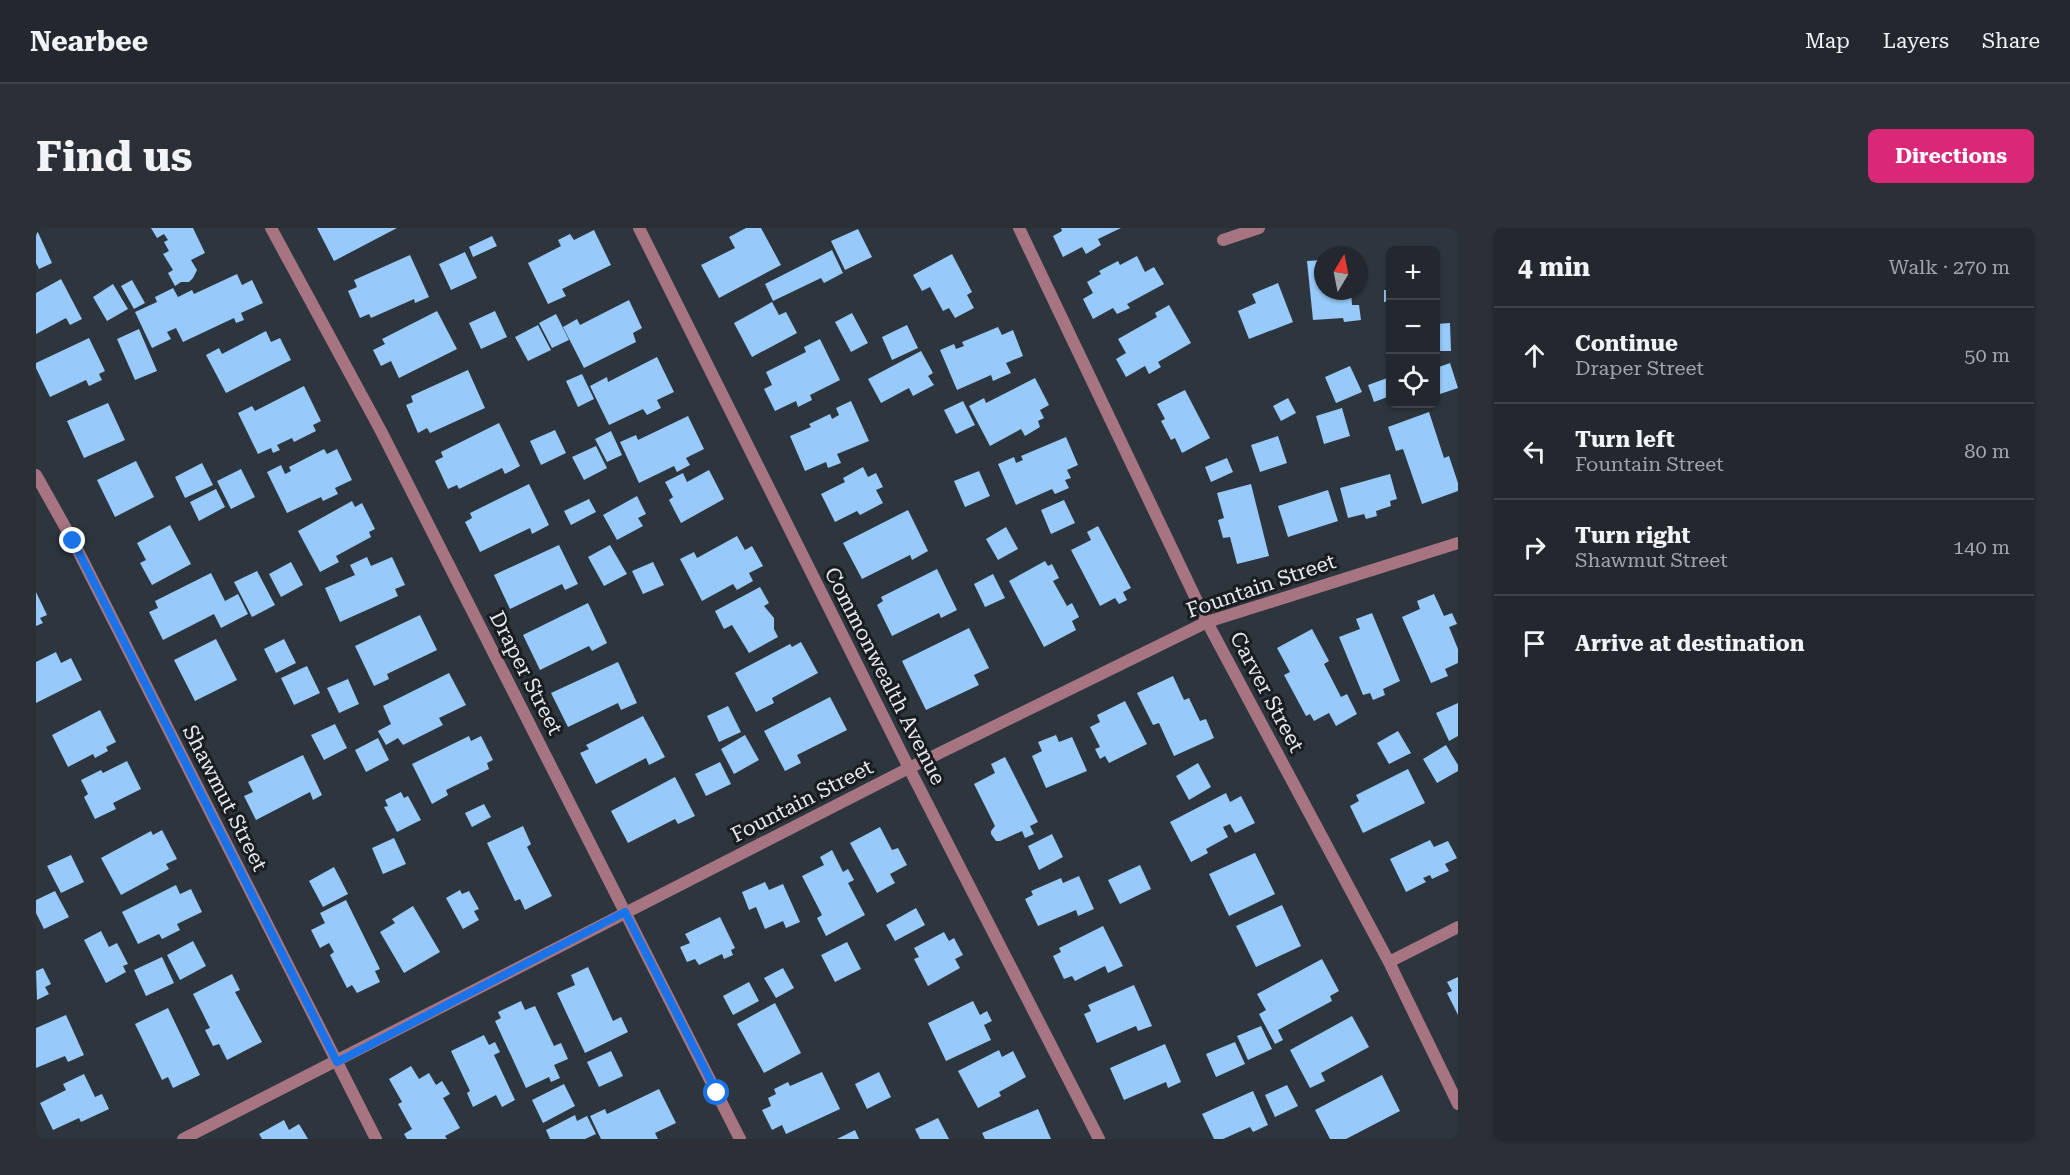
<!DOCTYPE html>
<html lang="en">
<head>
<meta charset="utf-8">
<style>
	body { margin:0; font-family:"Roboto Serif",serif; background:#2a3036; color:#f1f3f6 }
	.controls { position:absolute; right:18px; top:18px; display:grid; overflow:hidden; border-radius:9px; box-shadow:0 2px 4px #0004 }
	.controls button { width:54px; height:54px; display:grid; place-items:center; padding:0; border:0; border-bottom:2px solid #3f444a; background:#22282e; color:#f1f3f6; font:30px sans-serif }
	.compass { position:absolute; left:1278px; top:18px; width:54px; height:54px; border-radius:50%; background:#22282e; box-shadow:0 2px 4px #0004; rotate:10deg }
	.stop { position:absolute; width:18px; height:18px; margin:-14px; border:4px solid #1a73e8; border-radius:50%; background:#fff }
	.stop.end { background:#1a73e8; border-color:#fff; box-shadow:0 2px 6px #0008 }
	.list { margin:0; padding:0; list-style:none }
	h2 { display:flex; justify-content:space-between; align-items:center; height:78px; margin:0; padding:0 24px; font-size:26px }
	h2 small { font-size:20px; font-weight:400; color:#a2a6aa }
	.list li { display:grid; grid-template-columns:39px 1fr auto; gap:18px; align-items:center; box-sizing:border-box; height:96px; padding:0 24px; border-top:2px solid #3f444a }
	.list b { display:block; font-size:22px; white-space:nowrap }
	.list p { margin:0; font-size:20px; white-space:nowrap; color:#a2a6aa }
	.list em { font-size:20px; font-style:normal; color:#a2a6aa }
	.icon { flex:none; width:33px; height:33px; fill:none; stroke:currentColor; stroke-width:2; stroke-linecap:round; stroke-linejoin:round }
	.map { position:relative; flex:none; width:1422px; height:911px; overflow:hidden; border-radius:9px }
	header { display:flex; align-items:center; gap:36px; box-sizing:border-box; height:84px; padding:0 30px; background:#22282e; border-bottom:2px solid #3f444a }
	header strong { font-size:28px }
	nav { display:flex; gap:33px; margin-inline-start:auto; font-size:21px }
	.intro { display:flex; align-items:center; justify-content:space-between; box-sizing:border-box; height:144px; padding:0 36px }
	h1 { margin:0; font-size:42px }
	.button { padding:15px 27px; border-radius:9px; background:#db2777; color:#fff; font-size:21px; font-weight:700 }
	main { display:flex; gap:36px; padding:0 36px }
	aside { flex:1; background:#22282e; border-radius:9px; box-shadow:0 2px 4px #0004 }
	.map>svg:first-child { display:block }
</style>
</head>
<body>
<header>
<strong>Nearbee</strong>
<nav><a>Map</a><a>Layers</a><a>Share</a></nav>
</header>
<div class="intro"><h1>Find us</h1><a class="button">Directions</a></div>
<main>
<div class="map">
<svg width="1422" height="911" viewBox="0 0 1422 911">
	<rect width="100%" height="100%" fill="#2d363e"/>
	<path fill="#97cafa" d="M0,0L16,35L3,41L0,35Z
		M115,0H157L169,25L155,32L161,42L157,50L153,54H145L139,58L132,45L137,42L127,26L133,23L128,14L132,12L128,6L121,10Z
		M281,0H361L298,33Z
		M710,0H725L745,37L683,70L665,37L699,20L693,9Z
		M1025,0H1085L1062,11L1065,17L1050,26L1046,19L1027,29L1017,8L1026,3Z
		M822,1L836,29L809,42L795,13Z
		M558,2L575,37L526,61L530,68L512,76L492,35L525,18L522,12L534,6L538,12Z
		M456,8L461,18L437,29L433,19Z
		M796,22L807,45L788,55L785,50L737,73L729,56Z
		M1351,23H1354V73L1348,74V62H1353Z
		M429,24L441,50L415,62L403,36Z
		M916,26L936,64L931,67L938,80L919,90L913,80L907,83L894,59L886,63L877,47Z
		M374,27L393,69L379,75L378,71L335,90L333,86L324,90L312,63L321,59L318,52Z
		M1101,28L1109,44L1118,39L1128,56L1091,76L1094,80L1081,86L1077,80L1057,91L1047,71L1057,65L1051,54L1065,46L1063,43L1082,33L1084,37Z
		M1287,32V63H1315L1316,77H1323L1325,92L1308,94L1307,90L1277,92L1271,33Z
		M201,46L206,57L216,52L227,75L205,85L208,92L200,95L198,90L147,114L140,100L131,104L135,111L116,120L99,84L121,74L119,69L137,60L142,69L156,62L158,66Z
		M25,51L46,91L34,97L30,90L0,106V65Z
		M96,52L109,75L98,81L85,58Z
		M1242,55L1257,94L1213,111L1202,83L1220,75L1216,66Z
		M77,56L92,81L71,93L57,69Z
		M593,72L606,100L597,105L600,114L548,140L527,99L541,91L544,97Z
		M736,74L743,87L750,84L761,105L716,129L698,95Z
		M1133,77L1155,115L1122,134L1125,139L1113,146L1109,138L1090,149L1080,131L1090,125L1082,111L1121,89L1119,85Z
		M401,83L421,121L363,150L355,133L345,138L337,122L349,116L346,111Z
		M459,83L471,109L445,121L433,95Z
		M816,85L832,115L815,124L799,94Z
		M520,86L533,112L516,120L503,95Z
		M1414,95L1415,123H1400V96Z
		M502,97L515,122L492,133L479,109Z
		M871,97L882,120L856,132L846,109Z
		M962,99L966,107L977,102L987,128L970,135L975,145L957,153L955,147L921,162L904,122L918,116L920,121L928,118L926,114Z
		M103,101L121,143L99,152L81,111Z
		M230,103L235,114L244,110L255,132L190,165L170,127L183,120L186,126Z
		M53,110L69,143L63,146L66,152L53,158L50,152L14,169L0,140V135Z
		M784,111L804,152L774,167L776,172L762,179L760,173L739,183L728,161L736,157L730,144L770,124L768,119Z
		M885,123L897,145L892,148L898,157L877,168L873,160L845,175L832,151Z
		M621,129L638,164L621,172L625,180L611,187L607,181L573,197L554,158L571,149L572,154Z
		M1414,135L1422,160L1404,166L1400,152V140Z
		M1314,138L1326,164L1300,175L1289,149Z
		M432,142L449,180L394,205L391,200L382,205L370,177L377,174L375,168Z
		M546,146L558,171L542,179L530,153Z
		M1354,149V168L1338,174L1332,157Z
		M999,150L1013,177L1004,182L1008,190L1002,193L1004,199L989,208L985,201L954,218L933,178L948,170L950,175Z
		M268,158L285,193L277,197L280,203L258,214L256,210L241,217L244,222L237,225L235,220L222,226L202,185L216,178L219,183Z
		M1149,162L1174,210L1146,225L1139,210L1135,212L1125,193L1129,191L1121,176Z
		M1252,170L1260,185L1245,193L1237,178Z
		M815,173L833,213L801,226L805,235L792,240L790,234L769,243L754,208L775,199L773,196L794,186L796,191L803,187L800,180Z
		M927,173L939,197L920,206L908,182Z
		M72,175L89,212L48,230L31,193Z
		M1306,180L1314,208L1288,216L1280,188Z
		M1393,184L1408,230L1413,228L1422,255V263L1386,276L1367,221L1360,223L1352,199Z
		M652,188L668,221L650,230L654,237L641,244L638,238L603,255L584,214L600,207L602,212Z
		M463,195L484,238L469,246L466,240L423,261L421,257L412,261L399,233L407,229L405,224Z
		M519,202L530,225L505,237L494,213Z
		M575,203L586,227L571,234L559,211Z
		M1242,208L1251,235L1224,244L1215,217Z
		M1030,209L1042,237L1031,242L1035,250L1029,252L1033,260L1019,266L1016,261L980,277L962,236L978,229L980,235L987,232L985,228Z
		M560,218L571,240L548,252L536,229Z
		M288,221L291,226L301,221L316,252L299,260L302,266L287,273L285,269L251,285L231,244L245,237L249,246L255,243L253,239Z
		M1191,230L1197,244L1175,254L1169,239Z
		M100,233L118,269L79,289L61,252Z
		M166,235L177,257L149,270L139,249Z
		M827,239L832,249L840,245L847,259L840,262L847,275L824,287L821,283L799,294L785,266L809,254L807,250Z
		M205,241L219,269L195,281L181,253Z
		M673,242L688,271L645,295L633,272L637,269L629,254L647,245L651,254Z
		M943,243L954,268L929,279L918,253Z
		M1354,246L1361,271L1354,273L1355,278L1340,283L1341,288L1330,291L1328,286L1312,290L1304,260Z
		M493,256L513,297L496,306L494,300L444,324L429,294L436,290L434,285Z
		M1215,256L1233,328L1201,336L1194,309L1187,310L1182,292L1188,290L1181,265Z
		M180,261L189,279L163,293L154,274Z
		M1292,262L1302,293L1252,309L1242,278Z
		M601,268L610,286L602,290L607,298L581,312L567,287Z
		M553,271L560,284L535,297L528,283Z
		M1028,272L1039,295L1015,306L1005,282Z
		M316,273L319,279L326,275L339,301L333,304L335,309L300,328L303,334L284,344L262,303Z
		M872,282L892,323L876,332L874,327L826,351L807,315Z
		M134,297L155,336L116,357L104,335L110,332L101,315Z
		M1062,298L1095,360L1087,364L1091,372L1083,376L1079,370L1064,378L1035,322L1055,312L1051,304Z
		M970,299L982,321L962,332L950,311Z
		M701,308L709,322L716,318L727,338L713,345L717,353L701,362L697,356L666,373L644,331L658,324L661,330Z
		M523,317L542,356L529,362L526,356L474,381L458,347Z
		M574,317L591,346L568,358L552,329Z
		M331,329L335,338L356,329L369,357L359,361L362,368L304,394L289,360L319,347L314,337Z
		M1009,333L1012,338L1016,336L1023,350L1017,353L1031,378L1036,375L1043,389L1036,393L1040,402L1008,419L973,353Z
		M255,334L267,357L245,369L233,346Z
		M617,334L628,357L607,366L596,343Z
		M901,341L921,382L905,390L903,385L856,408L841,377L847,373L845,369Z
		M221,343L239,377L216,389L198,354Z
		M175,345L189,373L202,366L212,386L185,400L178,386L127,412L113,384L122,380L119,373Z
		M957,346L969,370L949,379L938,356Z
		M724,359L733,375L728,378L738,390V401L742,409L713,425L696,397L688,401L679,383Z
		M0,364L11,387L4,390L7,395L0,398Z
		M1398,366L1408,388L1416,385L1421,396L1413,399L1422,421V435L1409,441L1412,448L1395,455L1366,389L1384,381L1381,373Z
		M552,375L571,415L556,423L553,418L504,442L487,407Z
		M1336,385L1364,453L1347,461L1349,467L1337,472L1334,465L1327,467L1303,409L1324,401L1320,391Z
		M384,387L401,422L351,446L353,451L338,458L319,418Z
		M933,400L953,440L938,447L943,457L890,482L866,433Z
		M1276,401L1293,433L1288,436L1305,469L1311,466L1321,486L1300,498L1293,485L1278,493L1274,486L1270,488L1248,447L1254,444L1241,420Z
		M180,411L201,452L159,473L138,432Z
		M248,411L260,435L240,445L228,421Z
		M765,414L782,445L736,470L738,475L720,484L699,445L754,416L756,419Z
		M20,424L25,435L35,430L46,452L0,475V434Z
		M582,434L601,475L585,482L582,475L532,499L515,465Z
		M271,438L284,465L258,477L245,450Z
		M413,445L430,477L403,490L407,497L367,517L362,510L350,517L342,503L355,496L347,478Z
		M1137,448L1148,472L1153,470L1164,493L1170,491L1178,510L1138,528L1123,495L1117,497L1101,465Z
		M312,451L323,476L303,485L291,460Z
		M794,469L811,502L761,527L765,535L749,543L728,503Z
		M1089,473L1111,516L1073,535L1069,528L1064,531L1059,521L1064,519L1054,499L1064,494L1061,487Z
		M1422,475V508L1413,513L1400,485Z
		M692,478L705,504L683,514L671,488Z
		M64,482L80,514L70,519L72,523L59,530L57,526L32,539L16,507Z
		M607,488L629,529L613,537L610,530L560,556L544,525L553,521L550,517Z
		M299,496L311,520L288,532L275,507Z
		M1362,503L1375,525L1353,536L1341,515Z
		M709,507L723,532L698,546L685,521Z
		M1020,507L1023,514L1036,509L1051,543L1010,560L996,528L1006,523L1002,514Z
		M433,508L435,513L445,508L457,532L451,535L453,541L410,562L412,567L396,576L376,536Z
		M342,510L353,532L330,544L319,522Z
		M1410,517L1422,537V543L1401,555L1387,531Z
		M267,527L286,567L277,572L274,564L220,592L208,568L217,564L212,554Z
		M969,529L1002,594L994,598L998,606L989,610L986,603L964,613H960L955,606V603L959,598L938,556L959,545L955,536Z
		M91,533L105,561L77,575L80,581L59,591L48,569L52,566L45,552L65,542L67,545Z
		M684,534L695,556L670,568L659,546Z
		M1162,535L1175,559L1153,572L1140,548Z
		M1372,541L1389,575L1327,605L1314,578L1323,573L1320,567Z
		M639,549L659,588L642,596L639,591L592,615L575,583Z
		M365,564L368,570L372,568L385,592L361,604L348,579L352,578L349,572Z
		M1190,565L1194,574L1205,568L1219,595L1199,605L1194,596L1187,599L1192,609L1170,621L1172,625L1155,634L1134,594Z
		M448,576L455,589L436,599L429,585Z
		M487,598L495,616L491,619L516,668L489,682L484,671L479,673L451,615Z
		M844,599L856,622L862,620L871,637L854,646L859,655L841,665L814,615Z
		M126,602L141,631L130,636L133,641L85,667L65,630L115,603L117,607Z
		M1016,606L1027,629L1003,642L992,618Z
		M358,610L370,636L347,646L336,620Z
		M1394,612L1398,619L1412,613L1421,630L1409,636L1413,643L1396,651L1394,647L1387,650L1390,654L1370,664L1354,631Z
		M796,622L807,644L812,641L818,652L812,655L829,687L790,708L781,690L786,687L766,648L788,637L784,629Z
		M1219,625L1239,666L1193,688L1173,646Z
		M35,627L48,654L25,665L11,638Z
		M1104,637L1115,661L1084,676L1072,652Z
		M298,639L312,666L287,679L273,653Z
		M1043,648L1058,681L1042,688L1040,682L1002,698L989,671L997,667L995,663L1025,650L1027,655Z
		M729,654L733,662L747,656L764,694L750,700L747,693L729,701L720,679L713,682L706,664Z
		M140,657L144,666L155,661L166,684L141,696L144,702L126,711L123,706L102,716L86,684Z
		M424,662L426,666L433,663L443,681L438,683L443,692L427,701L410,670Z
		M19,663L33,689L8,701L0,685V672Z
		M310,672L344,741L339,743L344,754L321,765L316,757L311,760L294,727L298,724L293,715L284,720L275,702L289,695L284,685Z
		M1246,677L1265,718L1220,739L1200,698Z
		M377,678L404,724L368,745L344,704L359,695L356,691Z
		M880,680L889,697L859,713L850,697Z
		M684,689L699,720L695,722L697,727L688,731L686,726L663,737L659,731L651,734L644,719L654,715L649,706Z
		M1067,698L1087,738L1072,745L1069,738L1039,753L1036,748L1028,751L1017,728L1025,724L1023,720Z
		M65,703L73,719L81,715L92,736L87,738L90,744L70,755L48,712Z
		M908,704L913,713L918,710L927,727L919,731L924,740L892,758L878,731L883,729L878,720Z
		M157,713L170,738L144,752L131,727Z
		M811,714L825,741L799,754L785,727Z
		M126,729L138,755L110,768L98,742Z
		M1286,731L1303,763L1294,768L1296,773L1242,802L1247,812L1239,816L1223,786L1230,782L1221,766Z
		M552,739L577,793L585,789L592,804L549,825L521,765L539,757L535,747Z
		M7,740L15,756L9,759L13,766L1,772L0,743Z
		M747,740L758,760L740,770L728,750Z
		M196,746L204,762L199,764L226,814L191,832L183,816L177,818L169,802L174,800L157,766Z
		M1422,749V787L1411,765L1416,763L1411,754Z
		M713,754L723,773L697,787L687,768Z
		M1098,757L1116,798L1102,803L1100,798L1061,815L1048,786L1055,783L1052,777Z
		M485,773L489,782L499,778L518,818L525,815L532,831L518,837L524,850L515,854L513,849L490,860L459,793L465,790L462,784Z
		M937,773L944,787L951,783L956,793L948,797L955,812L910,833L892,795Z
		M739,775L765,825L728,845L701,796Z
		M132,780L164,847L137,860L132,849L126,852L99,796Z
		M30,787L48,827L32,834L29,828L0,840V800Z
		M1316,788L1333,819L1285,845L1289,853L1274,860L1254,822Z
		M1225,798L1236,821L1212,832L1201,808Z
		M448,807L453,817L459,814L464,824L458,827L479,872L466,879L460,867L437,879L431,865L434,863L415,823Z
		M1199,814L1209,836L1180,849L1170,826Z
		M1129,816L1145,854L1132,860L1130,854L1088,872L1074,840Z
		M963,822L966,829L977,823L990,849L963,864L965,868L942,880L922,843Z
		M575,823L587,848L563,859L551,834Z
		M375,838L383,851L393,845L400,857L406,853L414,866L407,870L424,900L409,908L411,911H371L368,906L376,901L362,876L366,874L353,851Z
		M786,844L804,881L750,906L746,897L736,902L726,882L735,878L732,870L740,866L738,861L752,854L754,858Z
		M843,844L855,869L831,881L819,856Z
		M48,846L59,869L66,866L73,881L45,894L43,890L17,902L4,875L30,862L27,856Z
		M1346,847L1364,883L1310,911H1294L1279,882Z
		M528,856L539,878L507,895L496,872Z
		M1251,857L1262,878L1239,889L1229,867Z
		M623,861L640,895L619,905L622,911H565L554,888L569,881L571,886Z
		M1217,863L1232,897L1217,904L1214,899L1187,911H1178L1166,886Z
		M1002,881L1015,911H949L946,905Z
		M539,887L541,893L551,888L560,906L549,911H514L510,902Z
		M902,890L913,911H884L879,901Z
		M248,892L253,902L263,896L272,911H226L223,906Z
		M819,902L823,911H801Z"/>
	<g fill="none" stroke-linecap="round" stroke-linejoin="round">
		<path stroke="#a77481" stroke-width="12" d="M235,0L345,203L704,911
			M983,0L1171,394L1353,734L1422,876
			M1187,12L1223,0
			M0,247L37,313L340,911
			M1353,734L1422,699"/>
		<path stroke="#a77481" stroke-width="12" d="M603,0L873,540L1063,911
			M147,911L873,540L1171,394L1422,315"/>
	</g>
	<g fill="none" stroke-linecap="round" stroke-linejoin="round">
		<path stroke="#1a73e8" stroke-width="8" d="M37,313L301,834L589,684L681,865"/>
	</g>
	<g text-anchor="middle" stroke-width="6" stroke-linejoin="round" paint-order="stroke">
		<g font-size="21" fill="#e5eaef" stroke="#191d20">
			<text transform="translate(1225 358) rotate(-19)" y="7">Fountain Street</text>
			<text transform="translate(490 445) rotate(63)" y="7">Draper Street</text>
			<text transform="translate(849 448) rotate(63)" y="7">Commonwealth Avenue</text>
			<text transform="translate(1231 464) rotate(62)" y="7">Carver Street</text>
			<text transform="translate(189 570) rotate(63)" y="7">Shawmut Street</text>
			<text transform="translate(766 573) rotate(-27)" y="7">Fountain Street</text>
		</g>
	</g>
</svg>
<div class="controls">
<button>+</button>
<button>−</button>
<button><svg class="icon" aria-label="locate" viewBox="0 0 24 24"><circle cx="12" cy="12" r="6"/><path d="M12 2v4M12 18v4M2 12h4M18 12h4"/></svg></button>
</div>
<svg class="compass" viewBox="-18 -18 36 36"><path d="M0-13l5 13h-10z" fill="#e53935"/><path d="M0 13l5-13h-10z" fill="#a2a6aa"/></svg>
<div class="stop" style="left:681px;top:865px"></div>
<div class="stop end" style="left:37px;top:313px"></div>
</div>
<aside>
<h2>4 min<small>Walk · 270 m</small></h2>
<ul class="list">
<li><svg class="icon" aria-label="ahead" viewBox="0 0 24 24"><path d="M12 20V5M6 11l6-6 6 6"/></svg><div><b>Continue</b><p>Draper Street</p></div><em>50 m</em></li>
<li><svg class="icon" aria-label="left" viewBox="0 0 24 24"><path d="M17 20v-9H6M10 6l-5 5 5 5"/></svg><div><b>Turn left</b><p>Fountain Street</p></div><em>80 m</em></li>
<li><svg class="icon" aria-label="right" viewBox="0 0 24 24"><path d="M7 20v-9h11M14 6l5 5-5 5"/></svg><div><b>Turn right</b><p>Shawmut Street</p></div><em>140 m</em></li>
<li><svg class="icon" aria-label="arrive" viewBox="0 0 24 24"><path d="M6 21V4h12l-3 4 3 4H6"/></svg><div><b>Arrive at destination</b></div></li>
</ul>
</aside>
</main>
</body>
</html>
